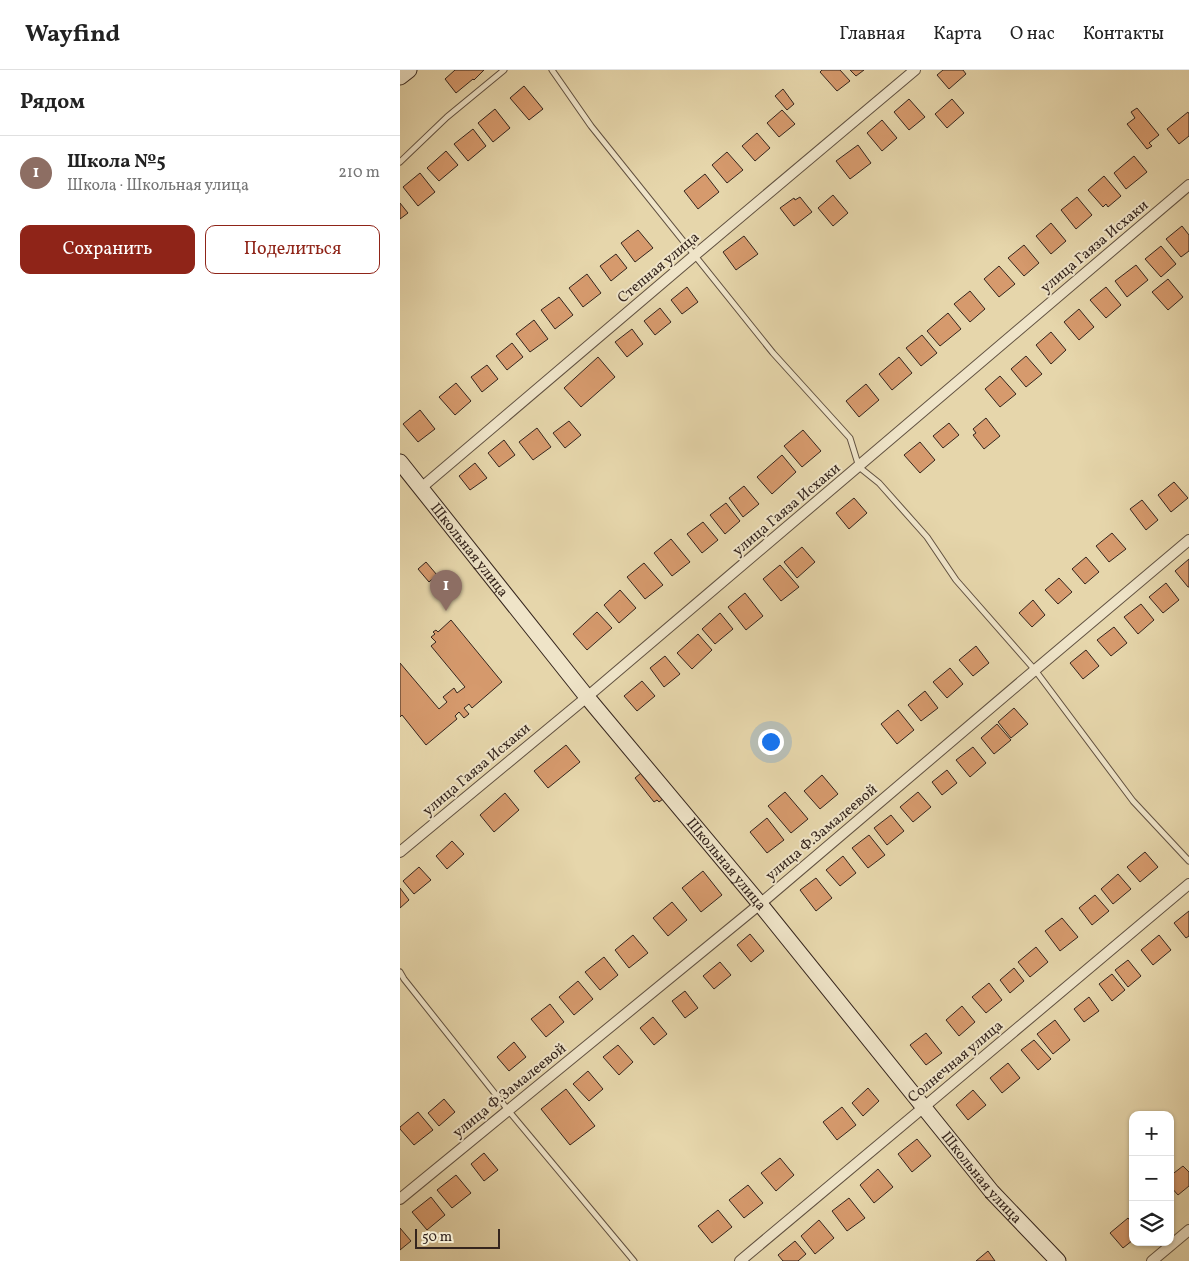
<!DOCTYPE html>
<html lang="ru">
<head>
<meta charset="utf-8">
<style>
	body { margin:0; font-family:Vollkorn,serif; background:#f2f2f2; color:#222 }
	.controls { position:absolute; right:15px; bottom:15px; display:grid; overflow:hidden; border-radius:10px; box-shadow:0 1px 4px #0004 }
	.controls button { width:45px; height:45px; display:grid; place-items:center; padding:0; border:0; border-bottom:1px solid #e0e0e0; background:#fff; color:#222; font:25px sans-serif }
	.scale { position:absolute; left:15px; bottom:12px; width:85px; box-sizing:border-box; padding-left:5px; border:2px solid #35251d; border-top:0; font-size:14px; line-height:18px; white-space:nowrap; color:#35251d; -webkit-text-stroke:4px #efe4c8; paint-order:stroke }
	.you { position:absolute; left:370px; top:671px; width:18px; height:18px; margin:-12px; border:4px solid #fff; border-radius:50%; background:#1a73e8; box-shadow:0 0 0 8px #1a73e833 }
	.badge { display:grid; place-items:center; width:32px; height:32px; border-radius:50%; background:#8f2418; color:#fff; font-size:16px; font-weight:700 }
	.pin { position:absolute; translate:-50% -41px; filter:drop-shadow(0 1px 2px #0008) }
	.pin::after { content:''; position:absolute; top:26px; width:18px; height:15px; background:inherit; clip-path:polygon(0 0,100% 0,50% 100%) }
	.list { margin:0; padding:0; list-style:none }
	h2 { display:flex; justify-content:space-between; align-items:center; height:65px; margin:0; padding:0 20px; font-size:21px }
	h2 small { font-size:16px; font-weight:400; color:#767676 }
	.list li { display:grid; grid-template-columns:32px 1fr auto; gap:15px; align-items:center; box-sizing:border-box; height:75px; padding:0 20px; border-top:1px solid #e0e0e0 }
	.list b { display:block; font-size:19px; white-space:nowrap }
	.list p { margin:0; font-size:16px; white-space:nowrap; color:#767676 }
	.list em { font-size:16px; font-style:normal; color:#767676 }
	.actions { display:flex; gap:10px; padding:15px 20px }
	.actions a { flex:1; padding:11px 0; border:1px solid #8f2418; border-radius:10px; text-align:center; font-size:18px; color:#8f2418 }
	.actions .main { background:#8f2418; color:#fff }
	.icon { flex:none; width:28px; height:28px; fill:none; stroke:currentColor; stroke-width:2; stroke-linecap:round; stroke-linejoin:round }
	.map { position:relative; flex:none; width:789px; height:1191px; overflow:hidden }
	header { display:flex; align-items:center; gap:30px; box-sizing:border-box; height:70px; padding:0 25px; background:#fff; border-bottom:1px solid #e0e0e0 }
	header strong { font-size:24px }
	nav { display:flex; gap:28px; margin-inline-start:auto; font-size:18px }
	main { display:flex }
	aside { flex:1; background:#fff }
	.map>svg:first-child { display:block }
</style>
</head>
<body>
<header>
<strong>Wayfind</strong>
<nav><a>Главная</a><a>Карта</a><a>О нас</a><a>Контакты</a></nav>
</header>
<main>
<aside>
<h2>Рядом<small></small></h2>
<ul class="list">
<li><span class="badge" style="background:#8d6e63">1</span><div><b>Школа №5</b><p>Школа · Школьная улица</p></div><em>210 m</em></li>
</ul>
<div class="actions"><a class="main">Сохранить</a><a>Поделиться</a></div>
</aside>
<div class="map">
<svg width="789" height="1191" viewBox="0 0 789 1191">
	<rect width="100%" height="100%" fill="#e6d6ab"/>
	<filter id="stains"><feTurbulence type="fractalNoise" baseFrequency=".004" numOctaves="4"/><feColorMatrix values="0 0 0 0 .2 0 0 0 0 .09 0 0 0 0 .02 0 0 0 .5 -.17"/></filter>
	<radialGradient id="worn" r=".72"><stop offset=".6" stop-color="#630" stop-opacity="0"/><stop offset="1" stop-color="#630" stop-opacity=".3"/></radialGradient>
	<path fill="#d69a6d" stroke="#35251d" d="M55,0H84L74,10L73,9L56,23L45,9Z
		M422,0H440L450,11L437,21L420,2Z
		M450,0H464L456,6Z
		M543,0H563L566,4L549,19L537,5Z
		M124,16L143,39L129,50L110,28Z
		M383,19L394,34L387,40L375,26Z
		M509,29L525,47L509,60L494,42Z
		M552,29L564,43L547,58L535,44Z
		M737,38L759,65L749,73L752,76L747,79L727,54L735,48L731,42Z
		M95,39L110,58L93,72L78,53Z
		M382,40L395,54L379,67L367,53Z
		M788,42L789,44V66L779,74L767,59Z
		M482,50L497,68L482,81L467,63Z
		M73,59L86,76L68,91L54,74Z
		M357,63L370,78L355,91L342,76Z
		M458,75L471,93L450,109L436,91Z
		M46,81L58,95L39,111L27,98Z
		M327,82L343,100L327,113L312,95Z
		M734,86L747,102L726,119L714,103Z
		M20,103L35,122L18,136L3,117Z
		M305,104L319,122L298,139L284,121Z
		M704,106L721,126L708,137L706,134L703,137L688,120Z
		M433,125L448,143L433,156L418,138Z
		M400,127L412,142L394,156L380,138L394,128L395,130Z
		M677,127L692,145L676,159L661,140Z
		M0,133L8,143L0,149Z
		M651,153L666,171L651,184L636,166Z
		M782,156L789,165V181L781,187L766,169Z
		M238,160L253,178L235,192L221,173Z
		M344,166L358,184L336,200L323,182Z
		M624,175L639,193L624,206L608,188Z
		M761,176L776,194L761,207L745,189Z
		M216,184L227,198L211,211L200,196Z
		M736,195L748,210L727,227L715,211Z
		M599,196L615,214L599,227L584,209Z
		M187,204L201,223L183,237L169,218Z
		M768,209L783,227L768,240L752,222Z
		M287,217L298,232L282,244L271,230Z
		M706,217L721,235L706,248L690,230Z
		M570,221L585,239L570,252L554,234Z
		M159,227L173,245L155,259L141,240Z
		M260,238L271,252L255,265L244,251Z
		M679,239L694,257L679,270L664,252Z
		M548,243L561,259L540,276L527,261Z
		M134,250L148,269L130,282L116,264Z
		M232,259L243,274L227,287L215,272Z
		M651,262L666,280L651,294L636,275Z
		M522,265L537,283L521,296L506,278Z
		M112,273L123,287L107,300L96,286Z
		M626,286L642,304L626,317L611,299Z
		M198,287L215,307L181,337L164,318Z
		M499,287L512,303L492,320L479,304Z
		M87,295L98,309L82,322L71,307Z
		M600,306L616,324L600,337L585,319Z
		M56,313L71,331L55,345L39,327Z
		M466,314L479,330L459,347L446,331Z
		M20,340L35,359L18,372L3,354Z
		M586,348L600,366L584,379L573,365L576,363L573,359Z
		M169,351L181,365L165,378L153,363Z
		M549,353L559,365L543,378L533,366Z
		M137,358L151,377L133,390L119,372Z
		M403,360L421,381L402,397L384,376Z
		M104,370L115,385L99,397L88,383Z
		M520,372L535,390L520,403L504,385Z
		M382,385L396,402L372,424L357,407Z
		M75,393L87,408L70,420L59,406Z
		M774,412L788,428L771,442L758,425Z
		M344,416L359,434L343,447L329,428Z
		M454,428L467,443L449,459L436,443Z
		M742,430L758,450L746,460L730,439Z
		M326,433L340,451L325,464L310,445Z
		M303,452L318,470L302,483L287,464Z
		M712,463L726,479L709,492L696,476Z
		M271,469L290,492L272,506L254,483Z
		M402,477L415,492L397,508L384,492Z
		M686,487L699,502L685,514L672,499Z
		M789,489V517H788L775,501Z
		M26,492L37,505L29,512L18,499Z
		M244,493L263,515L245,529L227,507Z
		M380,495L399,517L381,531L363,509Z
		M659,508L672,522L658,534L645,520Z
		M766,513L779,530L763,543L749,527Z
		M47,517L54,526L50,530L42,521Z
		M220,520L236,538L219,553L204,535Z
		M345,523L363,546L346,560L328,537Z
		M633,530L645,545L632,557L619,543Z
		M741,534L754,550L738,564L724,547Z
		M197,542L212,558L187,580L173,564Z
		M320,543L333,559L315,574L302,559Z
		M51,550L102,612L72,638L69,634L64,638L69,644L64,648L59,642L55,646L57,649L26,675L2,645L0,647V593L39,639L47,632L43,627L54,618L57,623L65,617L31,576L36,572L31,567L35,564L33,562L36,560L38,562Z
		M714,557L727,573L711,586L697,570Z
		M298,564L312,580L292,599L277,583Z
		M576,576L589,593L573,606L559,590Z
		M686,580L699,596L683,609L670,593Z
		M265,586L280,604L264,617L250,598Z
		M550,598L563,614L547,628L533,612Z
		M242,611L255,626L237,641L224,626Z
		M525,621L538,638L521,651L508,635Z
		M614,638L628,654L611,668L598,652Z
		M498,640L514,660L497,674L481,654Z
		M597,654L611,670L594,684L581,668Z
		M166,675L180,692L148,718L134,701Z
		M573,677L586,693L570,707L556,690Z
		M547,700L557,713L542,725L532,712Z
		M241,703L263,729L259,732L257,730L254,732L235,708Z
		M422,705L438,724L420,739L404,721Z
		M385,722L408,749L391,763L368,736Z
		M518,722L531,737L513,752L500,737Z
		M105,723L119,740L94,762L80,745Z
		M491,745L504,761L487,775L474,758Z
		M367,748L384,770L367,783L350,762Z
		M469,765L485,785L468,798L452,778Z
		M52,771L64,784L47,799L36,786Z
		M745,782L758,797L740,812L727,797Z
		M443,786L456,803L440,816L426,800Z
		M19,797L31,810L14,824L3,811Z
		M303,801L322,825L301,842L282,818Z
		M718,804L731,819L713,834L701,819Z
		M416,808L432,828L416,841L400,820Z
		M0,818L9,830L0,838Z
		M695,825L709,841L692,855L679,838Z
		M272,832L287,850L268,866L253,848Z
		M789,841V866L786,868L774,853Z
		M662,848L678,867L660,881L645,861Z
		M350,864L364,881L351,892L337,875Z
		M233,865L248,883L229,898L215,880Z
		M759,865L771,880L753,895L741,880Z
		M636,877L648,892L630,907L618,892Z
		M204,887L218,905L200,920L185,902Z
		M728,890L741,906L728,917L715,900Z
		M320,892L331,905L314,919L303,906Z
		M614,898L624,911L610,923L600,910Z
		M712,904L725,920L712,931L699,914Z
		M178,911L193,929L174,945L159,927Z
		M589,913L602,930L586,943L572,927Z
		M285,921L298,938L285,948L272,931Z
		M689,927L699,941L684,952L674,939Z
		M150,934L164,952L146,967L131,949Z
		M562,936L575,952L559,966L546,950Z
		M253,947L267,964L254,975L240,958Z
		M655,950L670,970L653,984L637,964Z
		M526,963L542,983L526,995L510,975Z
		M634,970L651,989L638,1000L621,980Z
		M114,972L126,987L109,1001L97,987Z
		M218,975L233,992L219,1005L203,987Z
		M608,993L620,1008L602,1023L590,1008Z
		M188,1001L203,1019L189,1031L173,1014Z
		M468,1018L479,1031L463,1046L452,1033Z
		M166,1019L195,1056L170,1075L141,1039Z
		M573,1020L586,1035L568,1050L556,1035Z
		M44,1029L55,1042L39,1056L28,1043Z
		M442,1037L456,1055L437,1070L423,1052Z
		M18,1042L33,1060L14,1075L0,1059V1057Z
		M517,1069L531,1086L512,1102L498,1084Z
		M84,1083L98,1100L84,1111L71,1094Z
		M380,1088L394,1105L376,1121L361,1103Z
		M783,1096L789,1102V1116L778,1125L770,1116V1106Z
		M478,1099L493,1117L474,1133L460,1115Z
		M56,1105L71,1123L52,1138L37,1120Z
		M348,1115L363,1133L344,1148L329,1130Z
		M31,1127L45,1145L27,1160L12,1142Z
		M449,1128L465,1148L447,1161L432,1141Z
		M318,1140L332,1157L312,1173L298,1156Z
		M728,1148L733,1154V1170L723,1178L710,1163Z
		M419,1150L434,1168L415,1184L401,1166Z
		M0,1158L11,1171L0,1180Z
		M395,1171L406,1184L398,1191H383L378,1185Z
		M588,1181L595,1191H576Z"/>
	<g fill="none" stroke-linecap="round" stroke-linejoin="round">
		<g stroke="#615140" stroke-width="7">
			<path id="lane" d="M152,0L191,56L373,283L450,368L459,397L479,413L527,467L556,510L635,600L733,731L789,791
				M0,92L47,47L104,0
				M0,902L4,909L108,1040L234,1191"/>
		</g>
		<g stroke="#615140" stroke-width="12">
			<path id="street" d="M21,418L295,185L515,0
				M0,782L187,627L789,115
				M0,1129L360,834L635,600L789,470
				M340,1191L524,1037L789,814
				M752,1191L789,1160"/>
		</g>
		<g stroke="#35251d" stroke-width="17">
			<g id="secondary">
				<path d="M0,7L9,0"/>
				<path id="s1" d="M0,392L187,627L360,834L592,1122L658,1191"/>
			</g>
		</g>
		<use href="#lane" stroke="#efe4c8" stroke-width="5"/>
		<use href="#street" stroke="#efe4c8" stroke-width="10"/>
		<use href="#secondary" stroke="#efe4c8" stroke-width="15"/>
	</g>
	<g text-anchor="middle" stroke-width="4" stroke-linejoin="round" paint-order="stroke">
		<g font-size="15" fill="#35251d" stroke="#efe4c8">
			<text transform="translate(694 176) rotate(-40)" y="5">улица Гаяза Исхаки</text>
			<text transform="translate(258 197) rotate(-40)" y="5">Степная улица</text>
			<text transform="translate(386 439) rotate(-40)" y="5">улица Гаяза Исхаки</text>
			<text dy="5" stroke="none"><textPath href="#s1" startOffset="112">Школьная улица</textPath></text>
			<text transform="translate(76 699) rotate(-40)" y="5">улица Гаяза Исхаки</text>
			<text transform="translate(421 762) rotate(-40)" y="5">улица Ф.Замалеевой</text>
			<text dy="5" stroke="none"><textPath href="#s1" startOffset="518">Школьная улица</textPath></text>
			<text transform="translate(555 991) rotate(-40)" y="5">Солнечная улица</text>
			<text transform="translate(109 1020) rotate(-39)" y="5">улица Ф.Замалеевой</text>
			<text dy="5" stroke="none"><textPath href="#s1" startOffset="922">Школьная улица</textPath></text>
		</g>
	</g>
	<rect width="100%" height="100%" filter="url(#stains)"/>
	<rect width="100%" height="100%" fill="url(#worn)"/>
</svg>
<div class="controls">
<button>+</button>
<button>−</button>
<button><svg class="icon" aria-label="layers" viewBox="0 0 24 24"><path d="M12 4l9 5-9 5-9-5zM3 14l9 5 9-5"/></svg></button>
</div>
<div class="scale">50 m</div>
<div class="you"></div>
<div class="pin badge" style="left:46px;top:541px;background:#8d6e63">1</div>
</div>
</main>
</body>
</html>
